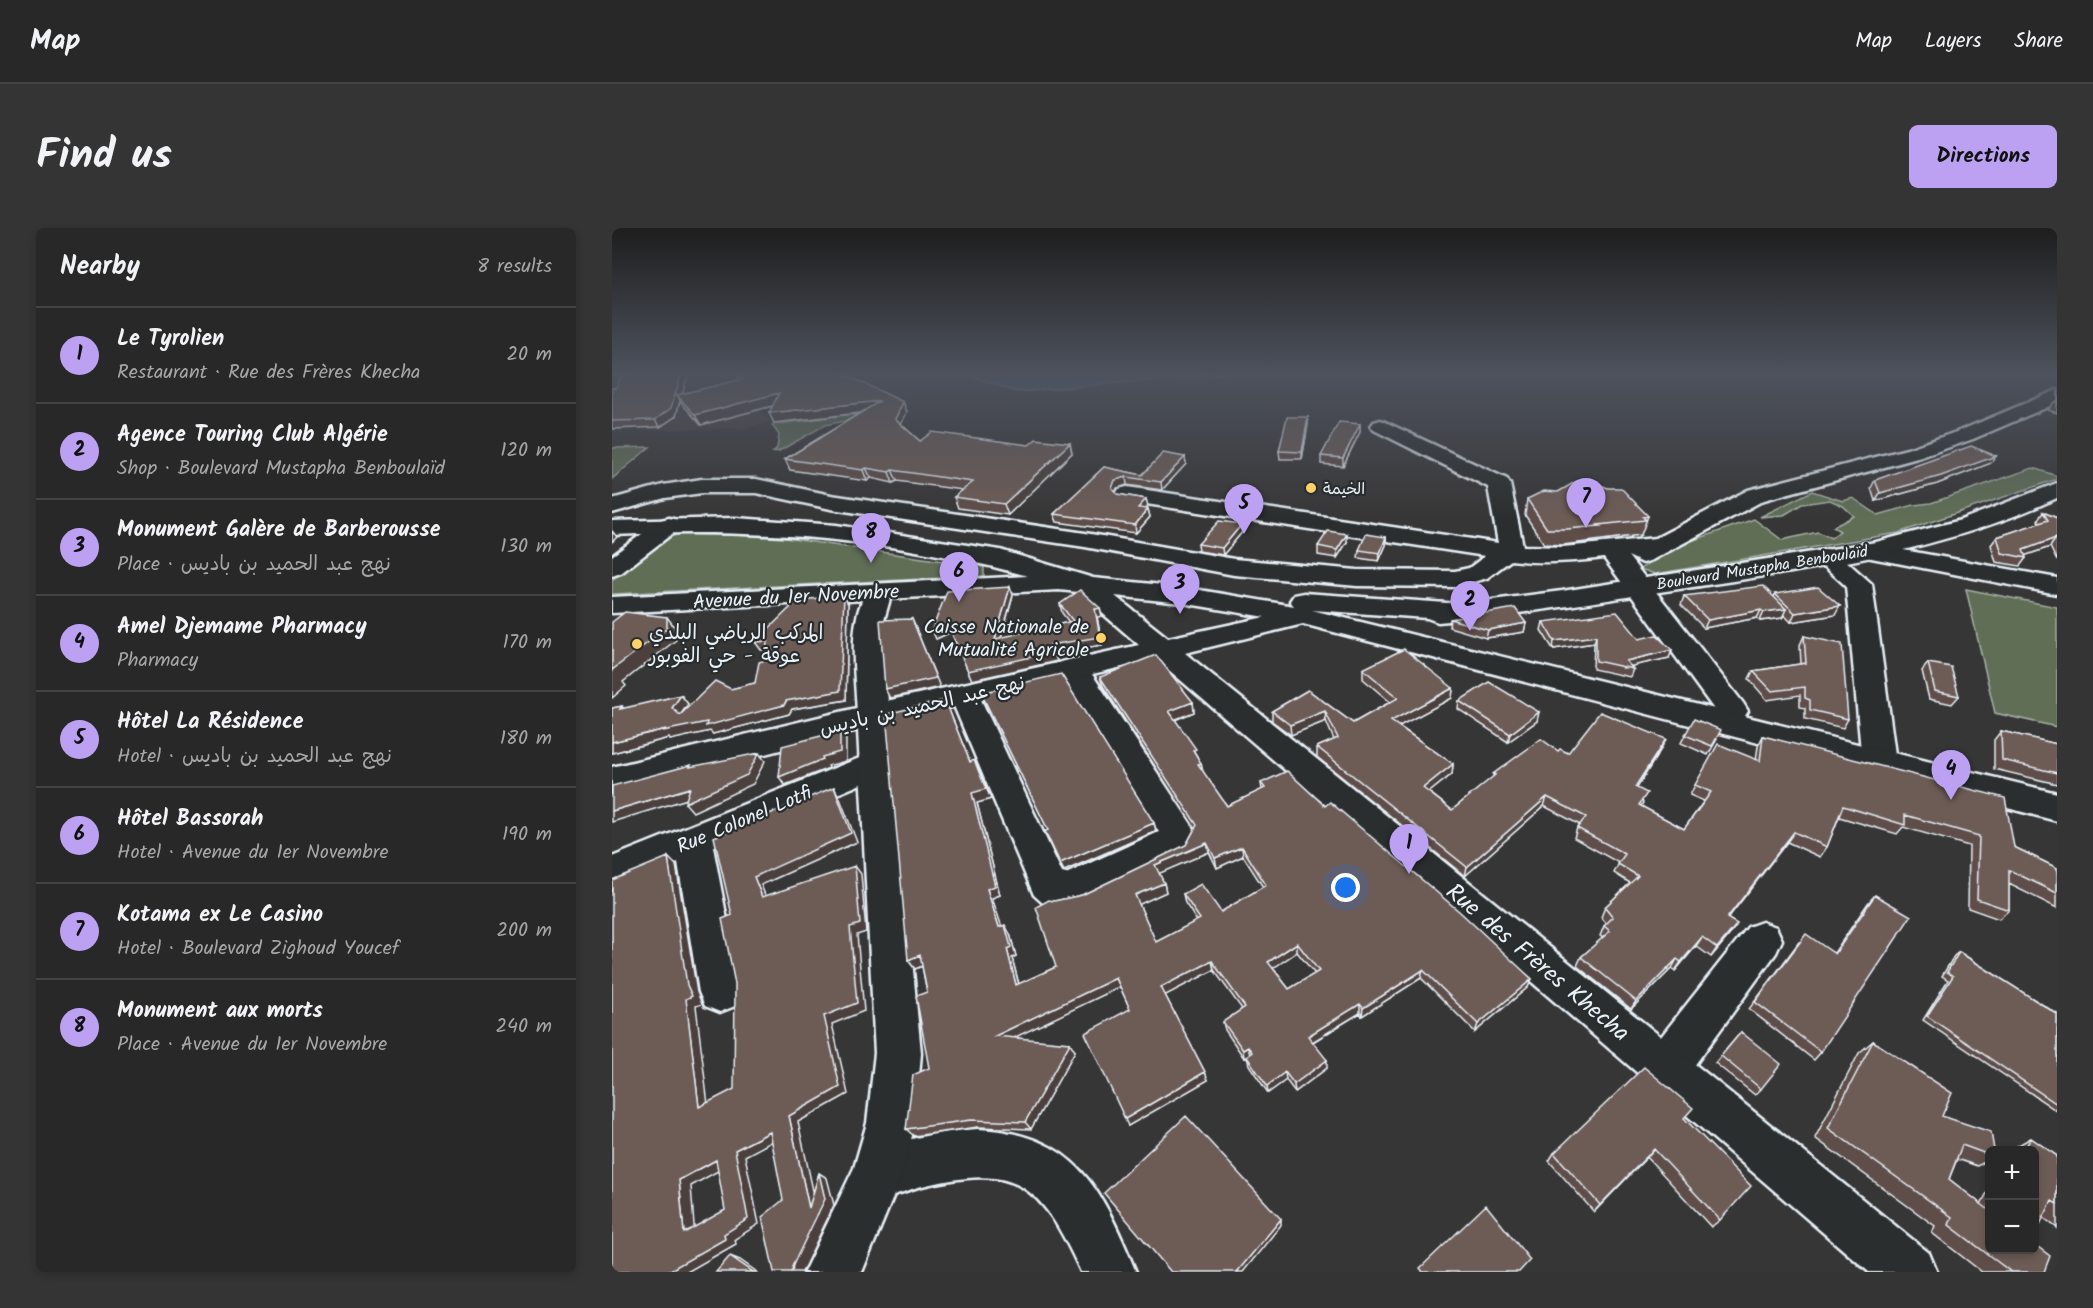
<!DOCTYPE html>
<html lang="en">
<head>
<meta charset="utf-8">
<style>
	body { margin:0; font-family:Kalam,"Playpen Sans Arabic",sans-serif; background:#353434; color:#f1f3f6 }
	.controls { position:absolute; right:18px; bottom:18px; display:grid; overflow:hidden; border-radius:9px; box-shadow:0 3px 9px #0003 }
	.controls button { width:54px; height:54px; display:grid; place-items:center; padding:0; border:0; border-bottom:2px solid #454445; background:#292828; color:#f1f3f6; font:30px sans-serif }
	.you { position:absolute; left:734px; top:660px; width:21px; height:21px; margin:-15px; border:4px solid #fff; border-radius:50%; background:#1a73e8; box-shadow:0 0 0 9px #1a73e833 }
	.badge { display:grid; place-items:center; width:39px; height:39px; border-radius:50%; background:#bca0f2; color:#111; font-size:20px; font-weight:700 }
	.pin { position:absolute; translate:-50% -50px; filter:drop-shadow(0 2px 3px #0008) }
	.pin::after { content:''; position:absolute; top:32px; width:21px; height:18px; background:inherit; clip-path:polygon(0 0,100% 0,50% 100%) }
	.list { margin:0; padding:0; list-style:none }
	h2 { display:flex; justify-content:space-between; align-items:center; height:78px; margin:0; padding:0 24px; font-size:26px }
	h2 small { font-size:20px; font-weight:400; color:#a5a6a8 }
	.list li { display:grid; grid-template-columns:39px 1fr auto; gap:18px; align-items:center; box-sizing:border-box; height:96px; padding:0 24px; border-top:2px solid #454445 }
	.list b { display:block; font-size:22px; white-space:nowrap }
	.list p { margin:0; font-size:20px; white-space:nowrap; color:#a5a6a8 }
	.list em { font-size:20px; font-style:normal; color:#a5a6a8 }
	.map { position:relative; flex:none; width:1445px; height:1044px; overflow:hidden; border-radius:9px }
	header { display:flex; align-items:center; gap:36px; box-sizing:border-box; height:84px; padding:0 30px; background:#292828; border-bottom:2px solid #454445 }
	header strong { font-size:28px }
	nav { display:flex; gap:33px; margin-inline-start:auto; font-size:21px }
	.intro { display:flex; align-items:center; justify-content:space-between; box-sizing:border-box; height:144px; padding:0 36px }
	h1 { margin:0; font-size:42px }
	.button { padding:15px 27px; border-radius:9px; background:#bca0f2; color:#111; font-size:21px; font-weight:700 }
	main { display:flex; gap:36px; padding:0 36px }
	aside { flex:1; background:#292828; border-radius:9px; box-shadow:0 3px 9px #0003 }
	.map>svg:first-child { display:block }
</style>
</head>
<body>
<header>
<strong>Map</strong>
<nav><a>Map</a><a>Layers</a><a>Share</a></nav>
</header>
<div class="intro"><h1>Find us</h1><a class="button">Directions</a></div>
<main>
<aside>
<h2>Nearby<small>8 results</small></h2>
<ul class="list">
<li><span class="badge">1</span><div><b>Le Tyrolien</b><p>Restaurant · Rue des Frères Khecha</p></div><em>20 m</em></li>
<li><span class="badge">2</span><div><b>Agence Touring Club Algérie</b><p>Shop · Boulevard Mustapha Benboulaïd</p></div><em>120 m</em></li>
<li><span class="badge">3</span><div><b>Monument Galère de Barberousse</b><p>Place · نهج عبد الحميد بن باديس</p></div><em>130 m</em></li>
<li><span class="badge">4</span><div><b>Amel Djemame Pharmacy</b><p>Pharmacy</p></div><em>170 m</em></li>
<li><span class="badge">5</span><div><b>Hôtel La Résidence</b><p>Hotel · نهج عبد الحميد بن باديس</p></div><em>180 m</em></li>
<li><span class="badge">6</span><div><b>Hôtel Bassorah</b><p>Hotel · Avenue du 1er Novembre</p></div><em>190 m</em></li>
<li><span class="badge">7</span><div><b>Kotama ex Le Casino</b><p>Hotel · Boulevard Zighoud Youcef</p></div><em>200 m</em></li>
<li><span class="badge">8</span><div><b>Monument aux morts</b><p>Place · Avenue du 1er Novembre</p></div><em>240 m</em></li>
</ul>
</aside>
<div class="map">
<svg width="1445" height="1044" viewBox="0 0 1445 1044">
	<rect width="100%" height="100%" fill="#373636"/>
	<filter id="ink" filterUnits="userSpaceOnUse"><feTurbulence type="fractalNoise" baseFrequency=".0167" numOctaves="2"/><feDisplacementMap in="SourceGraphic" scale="12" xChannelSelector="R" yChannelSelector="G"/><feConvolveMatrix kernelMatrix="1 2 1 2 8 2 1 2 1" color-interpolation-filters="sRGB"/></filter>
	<g filter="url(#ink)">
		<path fill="#474140" d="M0,145H113L159,194L133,200L0,203Z"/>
		<path fill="#616e56" stroke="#a4b0a7" stroke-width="1.5" d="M234,187H245L242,191L213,197L167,223L161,224L165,220L167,207L160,197Z
			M38,219L0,251V220Z
			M1421,240L1445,248V251L1286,305L1043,346L1028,341L1065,318L1142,291L1170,312L1206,304L1219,310L1228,303L1221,299L1242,288L1231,278L1218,272L1190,276L1172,287L1148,289L1200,263L1231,273L1241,270L1266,287L1302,277L1319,275Z
			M74,304L173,310L372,339V348L0,366V352L58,309Z
			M1354,361L1445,379V499L1383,485Z"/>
		<path fill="#4e6070" stroke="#8c9aa6" stroke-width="1.5" d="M351,145H615L404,164Z"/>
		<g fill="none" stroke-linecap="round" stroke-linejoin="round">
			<g stroke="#e8f1f8" stroke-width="5">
				<path id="minor" d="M1445,162V175L1361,211L1309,229L1152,272L1040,332L1031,335L1016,328L1131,475L1136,483L1131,491L1120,494L1109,491L992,330C961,334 931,336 899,332L875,350L844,359L745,358L622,347L473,319L219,281L144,265H90L53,270L0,285V271L51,257L90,251H144L219,267L473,305L622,331L745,342L843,343L857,340L873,328L515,273L507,271L504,266L507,261L515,259L886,315L876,259L762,202L759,198L762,194L769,192L895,251L898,256L911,318L951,319L1044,310L1136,262L1295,221L1347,203Z
					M57,290L65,292L69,297L65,302L9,345L0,348V328L49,292Z
					M1253,315L1445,350V366L1244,327L1241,322L1244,317Z
					M1215,321L1224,324L1260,356L1284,534L1279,543L1267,546L1255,543L1250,534L1234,358L1202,329L1206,324Z
					M267,356L276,358L280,364L270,399L277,487L272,495L261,498L250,495L245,487C244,446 233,394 258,358Z
					M461,431L472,434L585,605L575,624L473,674L446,680L432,676L422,667L337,466L341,459L352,456L363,459L450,645L454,646L547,604L446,441L450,434Z
					M265,523L277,526L282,535L277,544L101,619L129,764L123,778L108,784L93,778L87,764L66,634L0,662V629Z
					M1150,694L1164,699L1170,712L1164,725L1069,856L1053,863L1037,856L1030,840L1037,824L1136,699Z
					M366,901C464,906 490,961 524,1044H469C428,955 406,934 306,959C296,962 274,971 265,970C260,969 253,965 248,963L241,945L248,927C286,912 326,904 366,901Z"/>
			</g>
			<g stroke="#e8f1f8" stroke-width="5">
				<path id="major" d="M1445,255V270C1328,324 1201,341 1074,360C992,372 909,387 826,394L815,390L700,382L1445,565V593L691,396L573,425L1317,1025L1325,1044H1257L544,431L277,494L309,825L303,895L291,945L250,1044H192L242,940L255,895L263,825L246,502L0,565V539L261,476L527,417L466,364L447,362L0,385V369L416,348C280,310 140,300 0,307V293L124,290L224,297L388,322L481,350L570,359L682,378L678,373L682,367L692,365L849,376L950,363L1264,314L1349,292ZM503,368L570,375L653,389L556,410Z"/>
			</g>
			<use href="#minor" fill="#2a2d2e" fill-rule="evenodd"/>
			<use href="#major" fill="#2a2d2e" fill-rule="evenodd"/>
		</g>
		<path fill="#5e4e4a" stroke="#e8f1f8" stroke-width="1.5" fill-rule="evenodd" d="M124,145H230L291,174L295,184L289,196L308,213L460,225L396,287L346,280L342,269L351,262L285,253L281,255L259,250L255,253L178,242L173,231L248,185L162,195L161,178L89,197L71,177L68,172L64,188L48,199L0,201V160L76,146L70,166L127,152Z
			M1445,173V185L1436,182L1441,175Z
			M696,189V197L690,231H668L667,223Z
			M748,196V204L731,238L709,236V228Z
			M573,229L574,236L550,262L515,257L505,260L503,264L505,266L534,271L536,278L534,281H536L538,289L524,305L445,294L442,286L492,239L530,247Z
			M1379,235L1325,256L1263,273L1259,260L1263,252Z
			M970,261L1036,288L1029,307L951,317L932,316L913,287L915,271Z
			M1431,284L1445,290V333L1438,319L1413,327L1414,330L1408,338L1384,334L1379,317L1385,309L1427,295L1426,292Z
			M631,303L611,327L587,323L586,316Z
			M774,309V317L767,333L746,330L747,322Z
			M735,314L725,330L706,327V318Z
			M1163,366L1223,387L1179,394L1172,387L1170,390L1148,393L1145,390L1092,400L1069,377L1072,368L1162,369Z
			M401,367L389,410L457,394L450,385L448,376L488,380L490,388L485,389L490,417L442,425L445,433L360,452L339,404L324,411Z
			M232,368L236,376L234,472L180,481L177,486L101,506L98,503L58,512L57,510L0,525V480L10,478L12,481L69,467L76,476L68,487L119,461L143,455L154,432V422H149L143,414Z
			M838,391L914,395L912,404L874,410L837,399Z
			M931,394L1027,411L1057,430L1019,438L1021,441L1018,449L981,441L982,415L941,421L929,402Z
			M1192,408L1236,491L1231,500L1193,491V480L1188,479V467L1155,472L1137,451L1141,443L1189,436L1188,417Z
			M1316,435L1347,468L1340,476L1317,471L1310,443Z
			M751,441L841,460L840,470L787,498L841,536L840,546L817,564L840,582L881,549V546L946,523L956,525L1049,521L1025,560L1031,575L1029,578L1072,601L1092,573L1078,567L1083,557L1144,532L1146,518L1151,508L1402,619L1445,640V680L1397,656V682L1387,691L1356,680L1357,618L1291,599L1285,606L1227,589L1215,619L1208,629L1175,614L1116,690L1119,705L1099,729L1084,718L1063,743L1060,740L1019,781L965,738L969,729L991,710L988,708L992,698L995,696L989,689L993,679L1018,655L1002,645L1007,635L962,610L965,600L968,597L932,578L853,648L705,529V519L722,512L714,493L679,507L660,493V483L696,462L741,495L778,474L751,451Z
			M488,449L581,474L582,484L563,492L585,528L591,544L615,578L650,562L649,555L713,578L920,751L916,759L863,804L809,750L750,788L748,785L701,814L715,840L683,864L674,852L656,865L637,837L635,829L632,830L613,802L611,794L630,781L602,742L553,767L593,844L596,852L516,898L518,781L508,759L402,809L463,823L419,901L366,899L302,908L294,901L317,840L315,764L310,738L303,741L296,732L333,472L358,534L367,542L379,571L365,575L388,667L380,670L389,698L398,706L404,728L400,730L407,756L444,739L442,673L470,667L574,617L583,600L491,458ZM597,624L605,640L631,628L651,659L609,684L571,666L573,675L585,693L544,714L527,676L554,664L552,655L547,645ZM685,724L703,746L677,761L661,740Z
			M369,465L542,595L544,603L452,643L433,603L436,602Z
			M847,473L925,493L896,514L846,481Z
			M1389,503L1445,516V556L1382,541V512Z
			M1073,507L1105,511L1096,527L1069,515Z
			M1263,667L1209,824L1202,832L1137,781L1187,714L1222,725L1256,675Z
			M1347,724L1445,786V883L1311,792L1336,752L1330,748L1342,728Z
			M1129,804L1149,861L1143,867L1103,835Z
			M1261,813L1330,888L1377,922V932L1365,938L1345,931L1337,951L1369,976L1377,961V1022L1432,1044H1370L1320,1005L1323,998L1203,910L1247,825Z
			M1072,890L1108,992L1099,999L1035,929L982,984L937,933L942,925Z
			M1419,910L1445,928V1000L1432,990L1422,922H1399L1401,920Z"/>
		<path fill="#4c403c" stroke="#e8f1f8" stroke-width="1.5" d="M70,145H75L76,146L69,171L65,167L68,172L64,188L48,199L43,192Z
			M167,165L171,175L89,197L83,187Z
			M268,173L272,182L162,195L157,185Z
			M291,174L295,184L287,201L283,191Z
			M696,189V197L690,231V224Z
			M748,196V204L731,238V230Z
			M458,215L460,225L396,287L392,276Z
			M1384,228L1379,235L1325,256L1263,273L1268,265Z
			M573,229L574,236L550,262L549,254Z
			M254,240L259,250L255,253L251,242Z
			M280,242L285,253L281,255L277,244Z
			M514,249L515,257L505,260L502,267L500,260L503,252Z
			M534,271L536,278L527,288L526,280Z
			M536,281L538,289L524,305L523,297Z
			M630,296L631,303L611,327L610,320Z
			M0,303L5,309L0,314Z
			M735,306V314L725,330V322Z
			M774,309V317L767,333L768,325Z
			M1444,310L1438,319L1409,329L1411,322Z
			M398,359L401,367L386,420L383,411Z
			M232,368L236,376L234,472L180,481L177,486L101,506L98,503L58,512L57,510L0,525V514L54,501L172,477Z
			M1228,378L1223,387L1179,394L1183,385Z
			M488,380L490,388L485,389L490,417L442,425L445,433L360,452L356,443L438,417L483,381Z
			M1174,381L1170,390L1148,393L1152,384Z
			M1149,382L1145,390L1092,400L1096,392Z
			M55,389L64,401V412L11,454L14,458L0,470V442Z
			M300,391L328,459L278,470L273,461Z
			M914,395L912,404L874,410L876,402Z
			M336,396L339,404L324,411L320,402Z
			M984,408L982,415L941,421L942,413Z
			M1060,422L1057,430L1011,440L1014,433Z
			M841,460L840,470L778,503L779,493Z
			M69,467L76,476L67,489L60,480Z
			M581,474L582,484L559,493L557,483Z
			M713,483L714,493L679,507L678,497Z
			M927,484L925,493L896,514L898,506Z
			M228,503L234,512V533L216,538L217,540L173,557L167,549Z
			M1054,511L1049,521L1019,569L1023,559Z
			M147,525L153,533L141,556L81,584L73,575Z
			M362,532L379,571L365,575L388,667L380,670L393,708L387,699L375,661L360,565Z
			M589,535L591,544L586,536Z
			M841,536L840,546L810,570L811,560Z
			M222,559L227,568L245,614L149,657L157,677L150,669L142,649Z
			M78,560L85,568L0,594V583Z
			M935,569L932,578L853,648L855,639Z
			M542,595L544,603L452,643L448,635Z
			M1182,604L1175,614L1109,699L1115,690Z
			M595,615L597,624L546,646L543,637Z
			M630,619L631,628L605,640L603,630Z
			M56,629L64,637L85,764L90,776L84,778L97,885L87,879Z
			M243,638L249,646L254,704L245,707L252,783L220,796L236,866L186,894L206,985L197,980L177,888L212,788Z
			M552,655L554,664L526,677L523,667Z
			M1125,696L1119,705L1099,729L1105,720Z
			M393,697L398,706L404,728L400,730L409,765L404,757L395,721Z
			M1090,709L1084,718L1063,743L1069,734Z
			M685,715V724L657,743L656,734Z
			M308,727L315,736L303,741L296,732Z
			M1065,731L1060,740L1019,781L1024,773Z
			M600,733L602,742L552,768L549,759Z
			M811,742L809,750L750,788L751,780Z
			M504,750L508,759L389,816L383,808Z
			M920,751L916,759L863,804L866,796Z
			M748,776V785L697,816L696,808Z
			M458,815L463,823L419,901L413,894Z
			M636,819L638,827L632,830L631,822Z
			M715,832V840L683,864L682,856Z
			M593,844L596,852L516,898L513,891Z
			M673,844L674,852L656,865L655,858Z
			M158,904L167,910L133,928L147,996L123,1011L124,1016L75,1044H55L112,1006L123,922Z
			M1042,921L1035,929L982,984L988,977Z
			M104,932L115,938L79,958L83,1010L72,1005L67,952Z
			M207,945L215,950L222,977L190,1044H179Z
			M669,991V997L631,1044H625Z
			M118,1028L128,1032L145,1044H141Z"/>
		<path fill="#6d5b56" stroke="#e8f1f8" stroke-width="1.5" fill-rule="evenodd" d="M31,145H70L59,180L43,192L0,193V160H4L9,148Z
			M124,145H230L291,174L283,191L308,213L320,204L417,217L424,211L458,215L392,276L342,269L361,254L280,242L277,244L254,240L251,242L173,231L268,173L157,185L167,165L83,187L65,167L131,151Z
			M675,189H696L690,224L667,223Z
			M727,194L748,196L731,230L709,228Z
			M1359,218L1384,228L1329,248L1268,265L1263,252Z
			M551,225L573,229L549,254L514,249L503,252L500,260L505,266L534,271L526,280L536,281L523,297L442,286L492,239L530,247Z
			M965,253L970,261L986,256L996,260H1009L1036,288L1031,289L1034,292L986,297L988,298L955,301H935L915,271L932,263L946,264Z
			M1431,284L1445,290V312L1444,310L1411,322L1414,330L1390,325L1385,309L1436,292Z
			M607,293L630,296L610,320L586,316Z
			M716,303L735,306L725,322L706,318Z
			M754,306L774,309L768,325L747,322Z
			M1151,358L1174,381L1152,384L1149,382L1096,392L1072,368Z
			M398,359L383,411L461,393L448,376L468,362L488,380L483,381L488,409L438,417L442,424L356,443L336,396L320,402L335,363Z
			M1206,359L1228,378L1183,385L1163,366Z
			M232,368L228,463L174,473L172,477L94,498L95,494L51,503L54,501L0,514V480L10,478L8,481L69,467L60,480L68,487L103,453L119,461L143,455L147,434L154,432L155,414L157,413L143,414L186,372Z
			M903,380L914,395L876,402L838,391Z
			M13,384L55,389V400L0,442V394Z
			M1005,384L1027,411L1044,407L1060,422L1014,433L1021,441L984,433V408L942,413L931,394Z
			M300,391L324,450L273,461L268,392Z
			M1192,408L1230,416L1236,491L1198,482V472L1193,470V459L1160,463L1141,443L1194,435Z
			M792,421L841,460L779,493L841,536L811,560L840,582L883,547L881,546L929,511L946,523L948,521L956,525L988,484L1054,511L1023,559L1035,565L1027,577L1072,601L1099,564L1083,557L1106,516L1148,533L1151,508L1393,570L1402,619L1445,640V665L1397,642V682L1365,671L1367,608L1293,587V597L1231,578L1215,619L1182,604L1115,690L1125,696L1105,720L1090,709L1069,734L1065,731L1024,773L969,729L998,703L992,698L1001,689L993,679L1026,648L1006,636L1013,626L965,600L974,589L935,569L855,639L705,519L726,510L713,483L678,497L660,483L696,462L741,495L786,470L751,441Z
			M544,427L581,474L557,483L584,521L581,522L589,535L586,536L615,578L653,560L649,555L675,543L713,578L718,574L848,684L920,751L866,796L811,742L751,780L748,776L696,808L715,832L682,856L673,844L655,858L635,829L640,824L636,819L631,822L611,794L633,779L600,733L549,759L593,844L513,891L473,805L518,781L504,750L383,808L458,815L413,894L359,892L294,901L301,847L317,840L304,768L315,764L308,727L296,732L274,486L333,472L358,534L362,532L374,561L360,565L383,658L375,661L387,699L393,697L399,719L395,721L404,757L444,739L424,679L437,672L442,673L470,667L574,617L585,597L488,449ZM595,615L603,630L630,619L654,657L609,684L589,656L571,666L588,691L544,714L523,667L552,655L543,637ZM685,715L707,743L677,761L656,734Z
			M1316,435L1339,439L1347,468L1323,463Z
			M449,446L542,595L448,635L433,603L436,602L369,465Z
			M877,454L927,484L898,506L847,473Z
			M1082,491L1109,502L1100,518L1073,507Z
			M228,503V524L210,529L211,531L167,549L170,518Z
			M1389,503L1445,516V545L1390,532Z
			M147,525L135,547L73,575L78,560L0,583V558L79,537L78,539Z
			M222,559L239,605L142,649L150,669L243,638L248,696L238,699L245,775L212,788L228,859L177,888L197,980L207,945L213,971L180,1039L181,1041L179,1044H162L150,989L171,972L158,904L123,922L136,991L112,1006L113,1011L55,1044H0V652L56,629L75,757L80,768L74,771L87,879L122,861L123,756L110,691L120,687L102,609ZM104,932L113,982L72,1005L67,952Z
			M1263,667L1299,688L1209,824L1143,774L1194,706L1223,726Z
			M1347,724L1445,786V876L1315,788L1341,748L1335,744Z
			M1129,804L1169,836L1149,861L1109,828Z
			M1261,813L1340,865L1330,888L1379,904L1382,922H1377V927L1350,917L1337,951L1377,982V1022H1422V1016L1438,1028L1432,1044H1399L1337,997L1340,989L1216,900Z
			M1032,839L1081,880L1072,890L1139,958L1108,992L1042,921L988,977L942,925Z
			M574,888L669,991L625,1044H559L492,965Z
			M1419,910L1445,928V976L1440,973L1422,1008V922H1412Z
			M874,977L918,1032L907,1044H811L808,1040Z
			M118,1028L141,1044H104Z"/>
	</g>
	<linearGradient id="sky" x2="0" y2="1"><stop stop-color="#1e1e1e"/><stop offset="0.5" stop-color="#4d525d"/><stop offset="1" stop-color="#4d525d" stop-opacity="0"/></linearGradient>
	<rect width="1445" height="291" fill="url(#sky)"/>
	<g fill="#ffd166" stroke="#2a2d2e" stroke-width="2">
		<circle cx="699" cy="260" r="6"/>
		<circle cx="489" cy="410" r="6"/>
		<circle cx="25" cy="416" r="6"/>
	</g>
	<g text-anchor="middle" stroke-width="4.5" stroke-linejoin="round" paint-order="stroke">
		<g font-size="16" fill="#e8f1f8" stroke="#2a2d2e" text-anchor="start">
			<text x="711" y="266">الخيمة</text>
		</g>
		<g font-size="16" fill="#e8f1f8" stroke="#2a2d2e">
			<text transform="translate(1150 339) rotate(-9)" y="6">Boulevard Mustapha Benboulaïd</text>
		</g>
		<g font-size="20" fill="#e8f1f8" stroke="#2a2d2e">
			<text transform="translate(184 368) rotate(-3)" y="7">Avenue du 1er Novembre</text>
			<text transform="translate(310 477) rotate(-13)" y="7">نهج عبد الحميد بن باديس</text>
			<text transform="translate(132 591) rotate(-23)" y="7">Rue Colonel Lotfi</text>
		</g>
		<g font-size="20" fill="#e8f1f8" stroke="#2a2d2e" text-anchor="end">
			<text x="477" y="405">Caisse Nationale de<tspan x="477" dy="23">Mutualité Agricole</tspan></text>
			<text x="37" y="411" text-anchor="start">المركب الرياضي البلدي<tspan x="37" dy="23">عوقة - حي الفوبور</tspan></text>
		</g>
		<g font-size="24" fill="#e8f1f8" stroke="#2a2d2e">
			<text transform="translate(926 734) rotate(40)" y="8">Rue des Frères Khecha</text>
		</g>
	</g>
</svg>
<div class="controls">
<button>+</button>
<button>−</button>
</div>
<div class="you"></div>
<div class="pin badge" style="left:797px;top:646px">1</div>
<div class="pin badge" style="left:858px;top:403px">2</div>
<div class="pin badge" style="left:568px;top:386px">3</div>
<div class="pin badge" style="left:1339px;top:572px">4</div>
<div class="pin badge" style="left:632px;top:306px">5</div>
<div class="pin badge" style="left:347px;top:374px">6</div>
<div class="pin badge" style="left:974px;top:300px">7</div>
<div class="pin badge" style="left:259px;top:335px">8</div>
</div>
</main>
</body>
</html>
